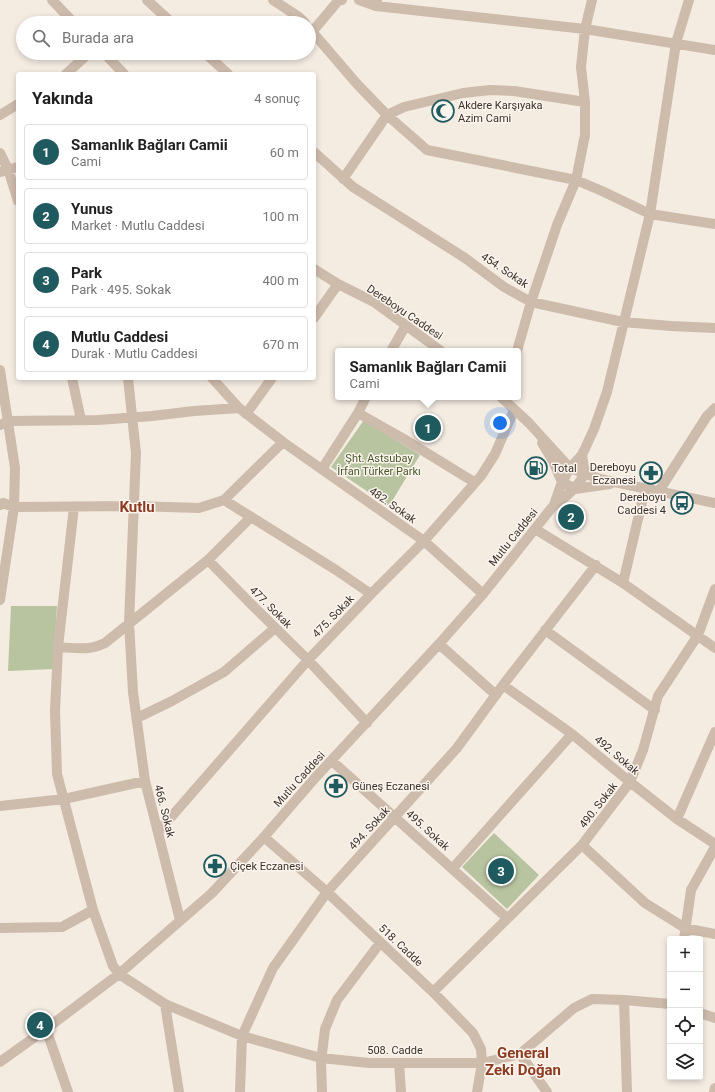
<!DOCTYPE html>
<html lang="tr">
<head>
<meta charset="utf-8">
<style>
	body { margin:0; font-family:Roboto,sans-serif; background:#f2f2f2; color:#222 }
	.controls { position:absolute; right:12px; bottom:12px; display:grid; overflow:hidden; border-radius:4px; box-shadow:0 2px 6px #0003 }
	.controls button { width:36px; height:36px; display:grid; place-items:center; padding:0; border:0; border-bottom:1px solid #e0e0e0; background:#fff; color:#222; font:20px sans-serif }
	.you { position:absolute; left:500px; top:423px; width:14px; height:14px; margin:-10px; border:3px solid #fff; border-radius:50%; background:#1a73e8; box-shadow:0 0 0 6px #1a73e833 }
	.badge { display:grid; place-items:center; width:26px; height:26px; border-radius:50%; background:#1f5a5e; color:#fff; font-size:13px; font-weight:700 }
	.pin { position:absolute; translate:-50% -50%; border:2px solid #fff; box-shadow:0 1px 4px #0006 }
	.popup { position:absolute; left:335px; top:348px; width:186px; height:52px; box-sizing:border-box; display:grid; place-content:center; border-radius:4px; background:#fff; filter:drop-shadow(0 1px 3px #0005); font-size:13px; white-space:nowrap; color:#767676 }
	.popup b { font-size:15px; color:#222 }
	.popup::after { content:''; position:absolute; left:50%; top:100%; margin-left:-8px; border:8px solid transparent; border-top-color:#fff }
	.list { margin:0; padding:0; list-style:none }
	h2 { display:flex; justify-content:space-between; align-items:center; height:52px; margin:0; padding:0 16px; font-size:17px }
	h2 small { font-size:13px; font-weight:400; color:#767676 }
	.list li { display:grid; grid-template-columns:26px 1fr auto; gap:12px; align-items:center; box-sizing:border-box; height:56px; margin:0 8px 8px; padding:0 8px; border:1px solid #e0e0e0; border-radius:4px }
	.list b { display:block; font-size:15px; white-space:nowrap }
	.list p { margin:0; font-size:13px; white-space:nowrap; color:#767676 }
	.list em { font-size:13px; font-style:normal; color:#767676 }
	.icon { flex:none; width:22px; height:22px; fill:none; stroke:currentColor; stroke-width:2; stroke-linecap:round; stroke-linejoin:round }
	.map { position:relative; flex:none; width:715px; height:1092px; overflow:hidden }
	.search { position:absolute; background:#fff; box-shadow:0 2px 6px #0003; left:16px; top:16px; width:300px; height:44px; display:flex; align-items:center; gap:10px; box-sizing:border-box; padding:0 14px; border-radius:22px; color:#767676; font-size:15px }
	.panel { position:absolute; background:#fff; box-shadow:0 2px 6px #0003; left:16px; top:72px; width:300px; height:308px; border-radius:4px }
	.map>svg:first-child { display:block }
</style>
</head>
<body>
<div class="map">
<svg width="715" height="1092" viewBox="0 0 715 1092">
	<rect width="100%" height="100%" fill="#f4ebe1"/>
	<path fill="#b8c4a0" d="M364,420L420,455L389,506L331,467Z
		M11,606H57L53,669L8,671Z
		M494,833L539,875L507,909L462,867Z"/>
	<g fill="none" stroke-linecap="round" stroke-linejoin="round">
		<path stroke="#cdbbac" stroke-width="10" d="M52,0L74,23
			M147,0L172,23
			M273,0L299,17L305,23
			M359,0L376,6
			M377,0L376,6L585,29L715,50
			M309,28L357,84L387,115L427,150L576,180L602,191L650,214L715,224
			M312,32L338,1L342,0
			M104,53L124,74
			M205,53L228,74
			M66,74L89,53
			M0,115L18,104
			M314,152L353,187L465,258L504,287L531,302L623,322L671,326L715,328
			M0,153L8,169L18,201
			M0,172L18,167
			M343,179L387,115L404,107L463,93L490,90L514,91L585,102
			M314,269L338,284L374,302L441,351
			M314,318L338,284
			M391,351L406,325
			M517,351L531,302L557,225L576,180L585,135V102L581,67L585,29L592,0
			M0,370L15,468L14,507L0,600
			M72,378L81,420
			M128,378L136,453L129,623L133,692L145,781
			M212,378L239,408L283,442L424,541L483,594
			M501,397L529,423L570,468L600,479L715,503
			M358,413L404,439L474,482
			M246,414L272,378
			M0,425L8,421L98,420L152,416L194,411L239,408
			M542,443L553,461L562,482L575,489L610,484
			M322,469L358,413L366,397
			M659,491L707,416L715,408
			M224,500L336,570L371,594
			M0,505L3,503L14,507L134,506L199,508L224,500L283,442
			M554,505C569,495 575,489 585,474L582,455
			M74,507L58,647L55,711L57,774L93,910L113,966L119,974L165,1004L242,1036L321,1058L369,1063H482L520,1054L574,1008L592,999L624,1000L670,1004
			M535,529L623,583L715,648
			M208,560L251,604L308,660L367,723
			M623,583L645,489
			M545,630L655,710
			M439,644L496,695
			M58,647C75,648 89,651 105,643L208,560L251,517
			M503,685L572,734L630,782L677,819L715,844
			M137,718L172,701L224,672L275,628
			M332,761L507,918
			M0,806L64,799L145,781L180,920
			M677,819L715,732
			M158,832L308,660L371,594L424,541L481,476L495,454L514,410
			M264,837L327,892L433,992L473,1033L481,1049L482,1063L477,1092
			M582,845L645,903L685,928L715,934
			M453,868L572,734
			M0,928L62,927L93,910
			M684,939L691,890L715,847
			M433,992L582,845L630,782L643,750L658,696L698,635L715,589
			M624,1000L627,1092
			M165,1004L179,1092
			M700,1013L715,1018
			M46,1029L68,1092
			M520,1054L547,1092
			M0,1062L46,1029L119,974L212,893L264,837L315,778L439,644L483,594L554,505L562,482L570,468L582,455L594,429L607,392L650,214L676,43L689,0
			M399,1063L401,1092
			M240,1092L242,1036L273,968L327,892L457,748L503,685L596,565
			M322,1092L321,1062L325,1029L337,1000L380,943
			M714,1092L715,1088"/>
	</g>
	<defs>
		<g id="mosque-ring" transform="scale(1.15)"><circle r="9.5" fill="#fbf5ee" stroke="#1f5a5e" stroke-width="1.5"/><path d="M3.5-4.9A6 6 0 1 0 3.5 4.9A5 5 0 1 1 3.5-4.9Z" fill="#1f5a5e"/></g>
		<g id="fuel-ring" transform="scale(1.15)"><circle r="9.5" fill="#fbf5ee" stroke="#1f5a5e" stroke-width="1.5"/><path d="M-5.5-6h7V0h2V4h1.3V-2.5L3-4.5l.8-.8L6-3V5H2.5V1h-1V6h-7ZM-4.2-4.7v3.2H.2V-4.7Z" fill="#1f5a5e"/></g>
		<g id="pharmacy-ring" transform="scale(1.15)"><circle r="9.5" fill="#fbf5ee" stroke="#1f5a5e" stroke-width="1.5"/><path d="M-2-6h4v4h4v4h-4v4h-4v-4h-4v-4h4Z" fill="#1f5a5e"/></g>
		<g id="bus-ring" transform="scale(1.15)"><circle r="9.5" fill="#fbf5ee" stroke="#1f5a5e" stroke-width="1.5"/><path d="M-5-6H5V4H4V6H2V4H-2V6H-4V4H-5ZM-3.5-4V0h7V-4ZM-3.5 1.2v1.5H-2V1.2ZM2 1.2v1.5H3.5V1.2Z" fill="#1f5a5e"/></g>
	</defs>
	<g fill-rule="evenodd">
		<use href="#mosque-ring" x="443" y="111"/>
		<use href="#fuel-ring" x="536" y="468"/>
		<use href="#pharmacy-ring" x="651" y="473"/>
		<use href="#bus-ring" x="682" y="503"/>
		<use href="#pharmacy-ring" x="336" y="786"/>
		<use href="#pharmacy-ring" x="215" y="866"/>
	</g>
	<g text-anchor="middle" stroke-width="3" stroke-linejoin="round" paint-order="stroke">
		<g font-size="11" fill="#3b302b" stroke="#fbf5ee" text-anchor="start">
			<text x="458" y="109">Akdere Karşıyaka<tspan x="458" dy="13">Azim Cami</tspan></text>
			<text x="636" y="471" text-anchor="end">Dereboyu<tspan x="636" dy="13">Eczanesi</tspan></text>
			<text x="552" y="472">Total</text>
			<text x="666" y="501" text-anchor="end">Dereboyu<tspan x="666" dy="13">Caddesi 4</tspan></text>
			<text x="352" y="790">Güneş Eczanesi</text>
			<text x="230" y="870">Çiçek Eczanesi</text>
		</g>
		<g font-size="11" fill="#3b302b" stroke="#fbf5ee">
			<text transform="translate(505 270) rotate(34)" y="4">454. Sokak</text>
			<text transform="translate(405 312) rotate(34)" y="4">Dereboyu Caddesi</text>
			<text transform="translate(393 505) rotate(35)" y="4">482. Sokak</text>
			<text transform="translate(513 537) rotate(-51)" y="4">Mutlu Caddesi</text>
			<text transform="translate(271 607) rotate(45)" y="4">477. Sokak</text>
			<text transform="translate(333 616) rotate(-46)" y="4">475. Sokak</text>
			<text transform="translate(617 755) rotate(40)" y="4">492. Sokak</text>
			<text transform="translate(299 779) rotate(-48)" y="4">Mutlu Caddesi</text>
			<text transform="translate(598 805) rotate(-52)" y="4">490. Sokak</text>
			<text transform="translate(165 811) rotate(76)" y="4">466. Sokak</text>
			<text transform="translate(369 828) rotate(-47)" y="4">494. Sokak</text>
			<text transform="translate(428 830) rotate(42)" y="4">495. Sokak</text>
			<text transform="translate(401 945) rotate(43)" y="4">518. Cadde</text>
			<text x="395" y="1054">508. Cadde</text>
		</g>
		<g font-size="11" fill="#4a5a2e" stroke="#fbf5ee">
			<text x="379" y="462">Şht. Astsubay<tspan x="379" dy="13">İrfan Türker Parkı</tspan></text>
		</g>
		<g font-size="15" font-weight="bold" fill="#8c3b22" stroke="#fbf5ee">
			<text x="137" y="512">Kutlu</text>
			<text x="523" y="1058">General<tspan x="523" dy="17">Zeki Doğan</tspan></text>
		</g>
	</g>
</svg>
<div class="controls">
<button>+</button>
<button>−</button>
<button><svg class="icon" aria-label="locate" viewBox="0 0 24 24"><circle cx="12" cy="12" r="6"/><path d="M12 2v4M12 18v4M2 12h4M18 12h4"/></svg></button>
<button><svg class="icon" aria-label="layers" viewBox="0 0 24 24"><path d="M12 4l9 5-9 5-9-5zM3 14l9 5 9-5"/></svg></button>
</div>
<div class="you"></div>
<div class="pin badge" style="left:428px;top:428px">1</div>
<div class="popup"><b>Samanlık Bağları Camii</b>Cami</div>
<div class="pin badge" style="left:571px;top:517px">2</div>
<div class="pin badge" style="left:501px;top:871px">3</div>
<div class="pin badge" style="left:40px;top:1025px">4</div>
<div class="search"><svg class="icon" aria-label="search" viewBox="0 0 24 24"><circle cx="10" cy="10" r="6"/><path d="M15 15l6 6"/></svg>Burada ara</div>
<section class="panel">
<h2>Yakında<small>4 sonuç</small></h2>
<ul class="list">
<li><span class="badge">1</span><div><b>Samanlık Bağları Camii</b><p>Cami</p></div><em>60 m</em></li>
<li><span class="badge">2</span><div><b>Yunus</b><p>Market · Mutlu Caddesi</p></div><em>100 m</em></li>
<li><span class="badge">3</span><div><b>Park</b><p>Park · 495. Sokak</p></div><em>400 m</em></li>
<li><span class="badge">4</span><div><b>Mutlu Caddesi</b><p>Durak · Mutlu Caddesi</p></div><em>670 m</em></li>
</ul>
</section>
</div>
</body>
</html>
